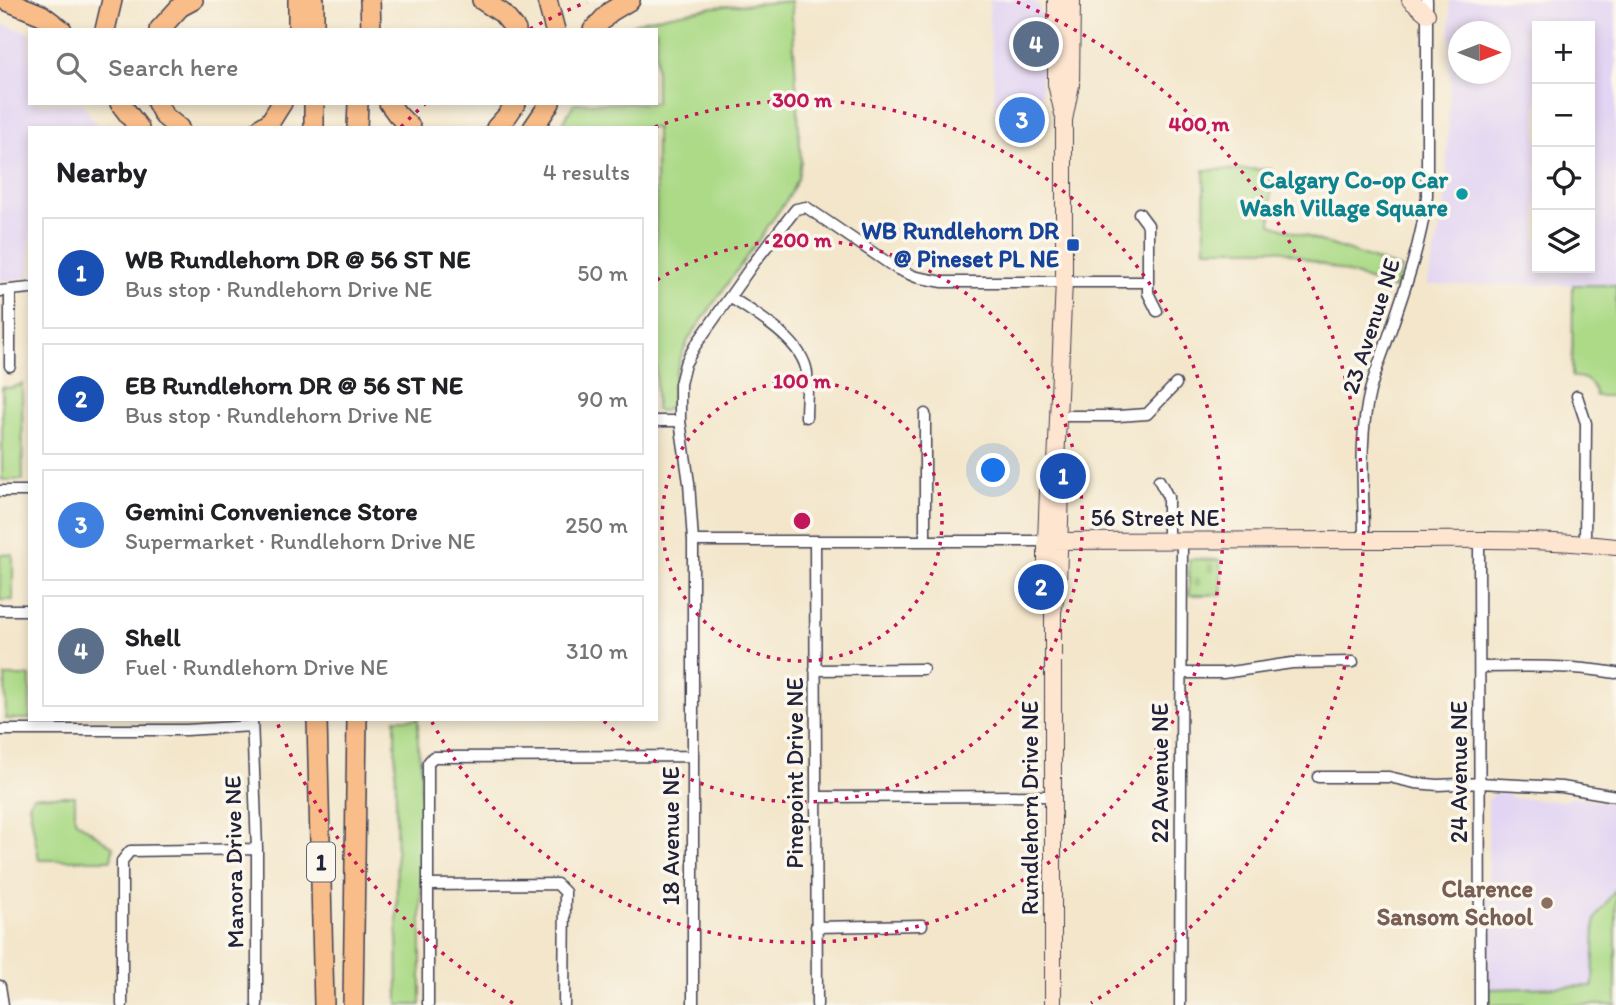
<!DOCTYPE html>
<html lang="en">
<head>
<meta charset="utf-8">
<style>
	body { margin:0; font-family:Itim,sans-serif; background:#f2f2f2; color:#202124 }
	.controls { position:absolute; right:21px; top:21px; display:grid; overflow:hidden; border-radius:0px; box-shadow:0 4px 10px #0003 }
	.controls button { width:63px; height:63px; display:grid; place-items:center; padding:0; border:0; border-bottom:2px solid #e0e0e0; background:#fff; color:#202124; font:35px sans-serif }
	.compass { position:absolute; left:1448px; top:21px; width:63px; height:63px; border-radius:50%; background:#fff; box-shadow:0 4px 10px #0003; rotate:90deg }
	.you { position:absolute; left:994px; top:471px; width:24px; height:24px; margin:-18px; border:5px solid #fff; border-radius:50%; background:#1a73e8; box-shadow:0 0 0 10px #1a73e833 }
	.badge { display:grid; place-items:center; width:46px; height:46px; border-radius:50%; background:#111827; color:#fff; font-size:23px; font-weight:700 }
	.pin { position:absolute; translate:-50% -50%; border:4px solid #fff; box-shadow:0 2px 7px #0006 }
	.list { margin:0; padding:0; list-style:none }
	h2 { display:flex; justify-content:space-between; align-items:center; height:91px; margin:0; padding:0 28px; font-size:30px }
	h2 small { font-size:23px; font-weight:400; color:#757577 }
	.list li { display:grid; grid-template-columns:46px 1fr auto; gap:21px; align-items:center; box-sizing:border-box; height:112px; margin:0 14px 14px; padding:0 14px; border:2px solid #e0e0e0; border-radius:0px }
	.list b { display:block; font-size:26px; white-space:nowrap }
	.list p { margin:0; font-size:23px; white-space:nowrap; color:#757577 }
	.list em { font-size:23px; font-style:normal; color:#757577 }
	.icon { flex:none; width:38px; height:38px; fill:none; stroke:currentColor; stroke-width:2; stroke-linecap:round; stroke-linejoin:round }
	.map { position:relative; flex:none; width:1616px; height:1005px; overflow:hidden }
	.search { position:absolute; background:#fff; box-shadow:0 4px 10px #0003; left:28px; top:28px; width:630px; height:77px; display:flex; align-items:center; gap:18px; box-sizing:border-box; padding:0 24px; border-radius:0px; color:#757577; font-size:26px }
	.panel { position:absolute; background:#fff; box-shadow:0 4px 10px #0003; left:28px; top:126px; width:630px; height:595px; border-radius:0px }
	.map>svg:first-child { display:block }
</style>
</head>
<body>
<div class="map">
<svg width="1616" height="1005" viewBox="0 0 1616 1005">
	<defs>
		<pattern id="cemetery-stones" width="16" height="16" patternUnits="userSpaceOnUse" patternTransform="scale(1.75)"><rect width="16" height="16" fill="#acda87"/><path d="M2 7V4a2 2 0 0 1 4 0v3zM10 15v-3a2 2 0 0 1 4 0v3z" fill="#94bb75"/></pattern>
	</defs>
	<rect width="100%" height="100%" fill="#fbf7ec"/>
	<filter id="ink" filterUnits="userSpaceOnUse"><feTurbulence type="fractalNoise" baseFrequency=".0143" numOctaves="2"/><feDisplacementMap in="SourceGraphic" scale="14" xChannelSelector="R" yChannelSelector="G"/><feConvolveMatrix kernelMatrix="1 2 1 2 8 2 1 2 1" color-interpolation-filters="sRGB"/></filter>
	<filter id="wash" filterUnits="userSpaceOnUse"><feTurbulence type="fractalNoise" baseFrequency=".00686" numOctaves="4" result="noise"/><feDisplacementMap in="SourceGraphic" scale="28" xChannelSelector="R" yChannelSelector="G"/><feGaussianBlur stdDeviation="1.57" result="paint"/><feColorMatrix in="noise" values="0 0 0 0 0 0 0 0 0 0 0 0 0 0 0 0 0 1.4 0 .05"/><feComposite in="paint" operator="in"/></filter>
	<g filter="url(#wash)">
		<rect width="100%" height="100%" fill="#f3e6cb"/>
		<path fill="#e2d4f3" fill-rule="evenodd" d="M990,0H1032L1040,7L1042,136L1014,137L1013,131L997,132L989,16Z
			M1450,0H1616V285H1427L1445,206L1450,87ZM1537,26H1590V268H1537ZM1458,32H1500V74H1458Z
			M0,23L30,33V103H82L99,128H30V276L3,281H0Z
			M1499,792H1504L1513,798L1563,801L1572,797L1579,798L1616,804V888L1595,919L1593,986L1489,989L1488,801L1492,795Z"/>
		<path fill="url(#cemetery-stones)" stroke="#677e61" stroke-width="2" d="M1189,559L1220,560L1222,595H1189Z"/>
		<path fill="#acda87" stroke="#677e61" stroke-width="2" d="M791,1L801,161L798,178L790,195L688,340C678,361 672,381 671,405L664,411L656,410V128H560L574,103H656V30H623L627,27L644,20L714,7Z
			M1271,169V224L1401,269L1395,289L1278,249H1205L1204,170Z
			M1573,285H1616V396H1596C1594,383 1585,376 1572,377Z
			M22,384L23,480H2V387L11,388Z
			M0,554L13,555V600H0Z
			M5,676H30V719H39H6Z
			M395,719H418V748L421,765V1005H398Z
			M33,796H75V820L113,847L111,860H39L29,804Z
			M1616,888V1005H1490L1489,989L1593,986L1595,919Z"/>
	</g>
	<g filter="url(#ink)">
		<g fill="none" stroke-linecap="round" stroke-linejoin="round">
			<g stroke="#413f51" stroke-width="13">
				<path id="street" d="M1139,213L1148,225V293L1157,311
					M0,291L30,288
					M10,291V366
					M730,297C755,314 803,340 807,373C808,387 806,402 806,417
					M1577,396L1586,423L1585,543
					M1058,416H1118L1147,414L1176,384
					M656,421H680
					M1159,480L1168,497V542
					M0,491H30
					M925,540V414
					M1364,540C1364,491 1358,439 1370,391C1375,372 1383,353 1389,335C1405,289 1421,244 1427,196V0
					M1479,540L1480,1005
					M693,541H1046
					M815,541L817,1005
					M0,610H30
					M1480,667C1526,666 1571,665 1616,673
					M815,670L923,669
					M1181,673H1223L1292,663L1353,662
					M252,719L257,849V1005
					M0,730H186L252,726
					M1318,777H1389L1415,783L1438,785L1480,783L1562,787L1616,796
					M816,797L1054,796
					M428,885L557,884L565,892L564,1005
					M816,927L922,925
					M0,986L3,1005
					M122,1005V861L130,851L257,849
					M428,1005V763L433,757L692,756
					M693,1005V541L689,483L680,421V384L685,364L695,346L753,264L796,209L806,207L897,269L916,277L943,282H1148
					M1180,1005L1182,542"/>
			</g>
			<g stroke="#413f51" stroke-width="18">
				<path id="secondary" d="M1056,0V84L1063,114
					M1410,0L1427,14
					M1046,541C1158,541 1270,541 1382,540C1460,540 1538,538 1616,547
					M1053,612L1046,583V541L1048,490L1056,464L1064,281V120L1071,85L1072,0
					M1053,1005V612L1058,583L1061,490L1057,470"/>
			</g>
			<g stroke="#413f51" stroke-width="22">
				<path id="highway" d="M5,0L42,15L62,30
					M314,0V30
					M370,0L371,30
					M482,0L502,13L516,30
					M547,0L555,30
					M105,30L112,0
					M159,30L180,7L193,0
					M298,30V0
					M593,30L610,12L630,0
					M120,103L139,128
					M157,103L164,116L179,128
					M314,103V128
					M389,103L397,114L411,128
					M261,128L270,122L282,103
					M357,128L358,103
					M496,128L507,116L516,103
					M533,128L550,103
					M317,719L324,1005
					M353,1005L357,719"/>
			</g>
			<use href="#street" stroke="#fff" stroke-width="10"/>
			<use href="#secondary" stroke="#fde5d0" stroke-width="16"/>
			<use href="#highway" stroke="#f9bd89" stroke-width="19"/>
		</g>
	</g>
	<g fill="none" stroke="#c2185b" stroke-width="3.5" stroke-dasharray="3.5 7">
		<circle cx="802" cy="521" r="140"/>
		<path d="M657 280A281 281 0 1 1 603 720"/>
		<path d="M655 127A421 421 0 1 1 432 722"/>
		<path d="M513 1003A562 562 0 0 1 277 722M401 127A562 562 0 0 1 426 103M530 29A562 562 0 0 1 587 2M1017 2A562 562 0 0 1 1091 1003"/>
	</g>
	<circle fill="#0f9aa8" stroke="#fbf7ec" stroke-width="2.5" cx="1462" cy="194" r="7"/>
	<rect fill="#1a4fb4" stroke="#fbf7ec" stroke-width="2.5" x="1066" y="238" width="14" height="14" rx="3.5"/>
	<circle fill="#8d6e63" stroke="#fbf7ec" stroke-width="2.5" cx="1547" cy="903" r="7"/>
	<g text-anchor="middle" stroke-width="7" stroke-linejoin="round" paint-order="stroke">
		<rect fill="#fbf7ec" stroke="#636270" stroke-width="2" x="307" y="842.5" width="28" height="39" rx="5"/>
		<g font-size="23" font-weight="bold" fill="#22223b">
			<text x="321" y="870">1</text>
		</g>
		<g font-size="24" font-weight="bold" fill="#0d838f" stroke="#fbf7ec" text-anchor="end">
			<text x="1448" y="188">Calgary Co-op Car<tspan x="1448" dy="28">Wash Village Square</tspan></text>
		</g>
		<g font-size="24" font-weight="bold" fill="#164399" stroke="#fbf7ec" text-anchor="end">
			<text x="1059" y="239">WB Rundlehorn DR<tspan x="1059" dy="28">@ Pineset PL NE</tspan></text>
		</g>
		<g font-size="24" fill="#22223b" stroke="#fbf7ec">
			<text transform="translate(1371 326) rotate(-72)" y="8">23 Avenue NE</text>
			<text x="1155" y="526">56 Street NE</text>
			<text transform="translate(1459 772) rotate(-90)" y="8">24 Avenue NE</text>
			<text transform="translate(795 773) rotate(-90)" y="8">Pinepoint Drive NE</text>
			<text transform="translate(1160 773) rotate(-90)" y="8">22 Avenue NE</text>
			<text transform="translate(1030 808) rotate(-90)" y="8">Rundlehorn Drive NE</text>
			<text transform="translate(671 836) rotate(-90)" y="8">18 Avenue NE</text>
			<text transform="translate(234 862) rotate(-91)" y="8">Manora Drive NE</text>
		</g>
		<g font-size="24" font-weight="bold" fill="#785e54" stroke="#fbf7ec" text-anchor="end">
			<text x="1533" y="897">Clarence<tspan x="1533" dy="28">Sansom School</tspan></text>
		</g>
	</g>
	<circle cx="802" cy="521" r="10" fill="#c2185b" stroke="#fbf7ec" stroke-width="3.5"/>
	<g font-size="21" text-anchor="middle" font-weight="bold" fill="#c2185b" stroke="#fbf7ec" stroke-width="7" stroke-linejoin="round" paint-order="stroke">
		<text x="802" y="107">300 m</text>
		<text x="1199" y="131">400 m</text>
		<text x="802" y="247">200 m</text>
		<text x="802" y="388">100 m</text>
	</g>
</svg>
<div class="controls">
<button>+</button>
<button>−</button>
<button><svg class="icon" aria-label="locate" viewBox="0 0 24 24"><circle cx="12" cy="12" r="6"/><path d="M12 2v4M12 18v4M2 12h4M18 12h4"/></svg></button>
<button><svg class="icon" aria-label="layers" viewBox="0 0 24 24"><path d="M12 4l9 5-9 5-9-5zM3 14l9 5 9-5"/></svg></button>
</div>
<svg class="compass" viewBox="-18 -18 36 36"><path d="M0-13l5 13h-10z" fill="#e53935"/><path d="M0 13l5-13h-10z" fill="#757577"/></svg>
<div class="you"></div>
<div class="pin badge" style="left:1063px;top:476px;background:#1a4fb4">1</div>
<div class="pin badge" style="left:1041px;top:587px;background:#1a4fb4">2</div>
<div class="pin badge" style="left:1022px;top:120px;background:#3f7fe0">3</div>
<div class="pin badge" style="left:1036px;top:44px;background:#5c6f8a">4</div>
<div class="search"><svg class="icon" aria-label="search" viewBox="0 0 24 24"><circle cx="10" cy="10" r="6"/><path d="M15 15l6 6"/></svg>Search here</div>
<section class="panel">
<h2>Nearby<small>4 results</small></h2>
<ul class="list">
<li><span class="badge" style="background:#1a4fb4">1</span><div><b>WB Rundlehorn DR @ 56 ST NE</b><p>Bus stop · Rundlehorn Drive NE</p></div><em>50 m</em></li>
<li><span class="badge" style="background:#1a4fb4">2</span><div><b>EB Rundlehorn DR @ 56 ST NE</b><p>Bus stop · Rundlehorn Drive NE</p></div><em>90 m</em></li>
<li><span class="badge" style="background:#3f7fe0">3</span><div><b>Gemini Convenience Store</b><p>Supermarket · Rundlehorn Drive NE</p></div><em>250 m</em></li>
<li><span class="badge" style="background:#5c6f8a">4</span><div><b>Shell</b><p>Fuel · Rundlehorn Drive NE</p></div><em>310 m</em></li>
</ul>
</section>
</div>
</body>
</html>
